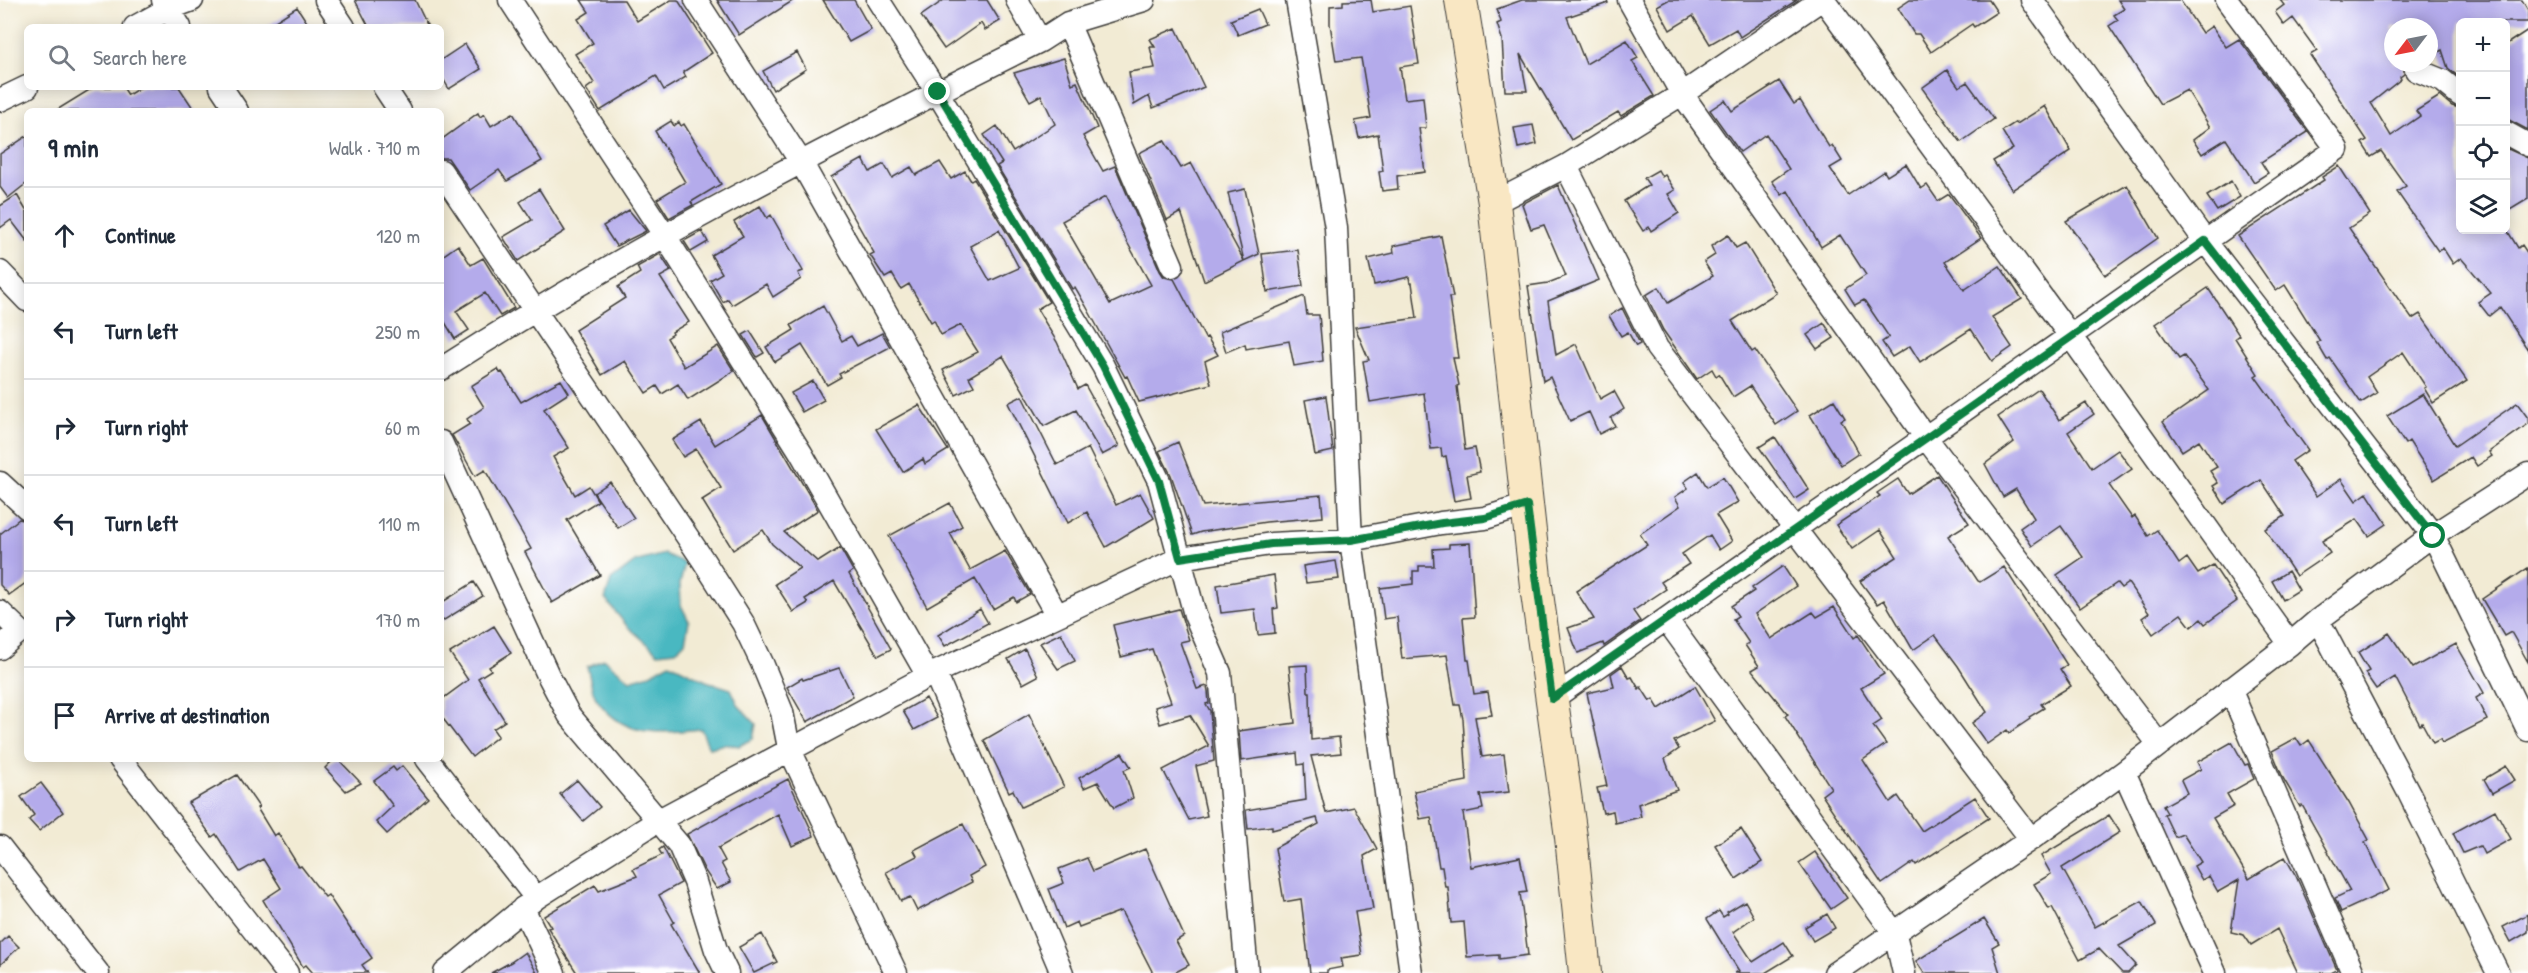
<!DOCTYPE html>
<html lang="en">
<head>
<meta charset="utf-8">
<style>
	body { margin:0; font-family:"Patrick Hand",sans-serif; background:#f2f2f3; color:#1f2937 }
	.controls { position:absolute; right:18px; top:18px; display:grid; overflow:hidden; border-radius:9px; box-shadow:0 3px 15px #0003 }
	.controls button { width:54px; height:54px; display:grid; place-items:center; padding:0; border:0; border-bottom:2px solid #e0e1e3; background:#fff; color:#1f2937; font:30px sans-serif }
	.compass { position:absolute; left:2384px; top:18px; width:54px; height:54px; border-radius:50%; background:#fff; box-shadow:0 3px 15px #0003; rotate:238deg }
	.stop { position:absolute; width:18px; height:18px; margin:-14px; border:4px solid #0b8043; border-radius:50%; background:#fff }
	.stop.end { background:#0b8043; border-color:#fff; box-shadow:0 2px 6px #0008 }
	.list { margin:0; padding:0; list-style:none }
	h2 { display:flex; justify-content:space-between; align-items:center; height:78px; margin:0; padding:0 24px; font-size:26px }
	h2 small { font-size:20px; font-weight:400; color:#747a83 }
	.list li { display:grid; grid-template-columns:39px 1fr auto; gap:18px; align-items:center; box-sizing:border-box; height:96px; padding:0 24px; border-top:2px solid #e0e1e3 }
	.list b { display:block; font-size:22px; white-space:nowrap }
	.list em { font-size:20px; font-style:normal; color:#747a83 }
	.icon { flex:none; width:33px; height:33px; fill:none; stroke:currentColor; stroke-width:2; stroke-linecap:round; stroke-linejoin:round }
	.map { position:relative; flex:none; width:2528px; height:973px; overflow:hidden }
	.search { position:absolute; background:#fff; box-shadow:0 3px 15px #0003; left:24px; top:24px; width:420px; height:66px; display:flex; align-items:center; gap:15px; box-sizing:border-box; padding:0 21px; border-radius:9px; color:#747a83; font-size:22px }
	.panel { position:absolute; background:#fff; box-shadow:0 3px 15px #0003; left:24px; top:108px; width:420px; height:654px; border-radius:9px }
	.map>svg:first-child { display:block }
</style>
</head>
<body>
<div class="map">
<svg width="2528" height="973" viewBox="0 0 2528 973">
	<rect width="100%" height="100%" fill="#fff"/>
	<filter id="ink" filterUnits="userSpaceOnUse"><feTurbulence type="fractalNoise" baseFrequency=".0167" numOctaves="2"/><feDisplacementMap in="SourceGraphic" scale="12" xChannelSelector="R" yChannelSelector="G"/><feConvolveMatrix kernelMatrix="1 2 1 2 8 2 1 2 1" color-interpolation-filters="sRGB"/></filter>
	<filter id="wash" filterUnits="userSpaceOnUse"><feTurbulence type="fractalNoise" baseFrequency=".008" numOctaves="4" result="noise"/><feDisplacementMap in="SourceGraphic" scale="24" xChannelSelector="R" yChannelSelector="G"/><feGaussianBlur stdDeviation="1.35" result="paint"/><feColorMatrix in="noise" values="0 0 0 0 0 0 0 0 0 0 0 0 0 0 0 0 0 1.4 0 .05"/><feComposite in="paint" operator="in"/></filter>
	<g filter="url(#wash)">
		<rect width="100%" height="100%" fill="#f2ebd4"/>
		<path fill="#49b8c1" stroke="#326a6e" stroke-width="1.5" d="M664,554L685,563L680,584L681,605L689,621L685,642L676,651L658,653L627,626L605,599L611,580L635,562Z
			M604,659L630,680L650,674L670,663L706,681L731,689L739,706L756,724L753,739L739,746L725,744L709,748L701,729C659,733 623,739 596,698C591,690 590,676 587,667Z"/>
		<g id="blocks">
			<path fill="#b4abeb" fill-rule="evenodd" d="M355,0H415L428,27H369Z
				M581,0H624L637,21L671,0H678L712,53L683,72L686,77L664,90L656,76L600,111L586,89L594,83L575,54L593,43L578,19L589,12Z
				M717,0H794L739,35Z
				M823,0H854L871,30L849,42Z
				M944,0H987L1000,21L985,30L981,23L944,49L921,16Z
				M1371,0L1373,12L1410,6L1419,64L1400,67L1405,99L1423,97L1426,128H1419L1425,172L1397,176L1398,189L1382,191L1379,172L1383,171L1378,134L1359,138L1355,121L1371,118L1361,58L1336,61L1330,24V6L1343,5V1Z
				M1522,0H1607L1608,3L1567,17L1586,64L1627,40L1638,58L1632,61L1654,96L1621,116L1618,112L1571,140L1520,54L1527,91H1505L1502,39L1497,24L1501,22L1497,9Z
				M1668,0H1797L1740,37L1736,29L1710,44L1693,16L1670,30L1657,6Z
				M1910,0H1989L1997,12L1974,27L1972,24L1931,52L1919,34H1914L1898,8Z
				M2118,0H2180L2202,33L2212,26L2226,47L2239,39L2308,132L2261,162L2268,173L2254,182L2226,139L2202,154L2193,140L2210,127L2187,90L2160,104L2109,26L2118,20L2114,15L2124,9Z
				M2280,0H2522L2528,10V22H2460V78L2448,68L2442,50L2429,58V27H2393V63H2405L2404,74L2400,77L2401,79L2371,103L2391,136L2420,116L2416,111L2440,96L2452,106L2460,108V230H2507L2518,248L2522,245L2528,254V350L2500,307L2489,316L2478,302L2491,293L2461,258L2453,264L2443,248L2438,251L2397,192L2406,186L2381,151L2371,157L2362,143L2367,140L2310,55L2317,51L2293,18L2284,25L2275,12L2284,5Z
				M297,7L310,27H266Z
				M1258,9L1265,24L1238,35L1231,20Z
				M1176,28L1204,87L1153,108L1149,96L1134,105L1129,72L1155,68L1150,47H1155L1150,39Z
				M2528,30V130L2509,120L2505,115V45Z
				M465,44L481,69L449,89L441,75V60Z
				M797,52L806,69L773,90L763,71Z
				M1064,58L1072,84L1077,82L1097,128L1083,136L1103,171L1115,166L1160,271L1164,277L1174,279L1205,338L1207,337L1218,355L1205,361L1211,384L1139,402L1127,376L1125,377L1086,306L1075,287L1072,289L997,166L1002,163L984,135L997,126L1013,152L1055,124L1041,95L1030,101L1014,73ZM1105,197L1127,242L1151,285L1110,304L1062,221Z
				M1947,70L1959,87L1967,82L1994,119L1961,142L1922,88Z
				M1779,81L1794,104L1800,100L1829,147L1832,145L1842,161L1830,168L1848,195L1884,171L1887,176L1906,164L1921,189L1927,185L1938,201L1949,194L1981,238L1945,262L1964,290L2000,266L2022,299L1992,317L2012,347L1992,361L1971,329L1920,362L1910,346L1892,357L1882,342L1889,337L1864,300L1855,305L1845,289L1866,275L1840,235L1821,247L1788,191L1782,195L1772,181L1789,169L1766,134L1740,152L1710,110L1725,100L1732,111Z
				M94,87H123L128,95L141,87H179L195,111H55Z
				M2045,106L2071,151L2012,190L1993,161L2013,149L2002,131L2016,122L2017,124Z
				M478,113L480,117L484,114L491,126L513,113L542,161L507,181L499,170L470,190L448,158H441V140Z
				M671,121L674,126L679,122L681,126L684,124L721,184L691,202L693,205L669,218L657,199L685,182L655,131Z
				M1533,125L1537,144L1518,148L1514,128Z
				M27,136V183L8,198L0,187V154Z
				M1164,140L1181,168L1191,163L1244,261L1204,281L1181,212L1167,220L1139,153Z
				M2508,149L2528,158V199L2505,213V152Z
				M863,159L870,172L884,164L892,178L911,167L916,175L940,162L951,179L965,171L971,181L974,179L1049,302L1037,309L1057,342L1078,389L1085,385L1119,446L1102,455L1076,410L1044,426L1003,356L969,377L974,386L956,395L943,370L978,352L961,325L941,335L934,320L931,322L909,284L901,289L892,274L885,278L870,255L874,253L831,177ZM999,230L1019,268L990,281L970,246Z
				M2339,166L2370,214L2349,228L2412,319L2420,314L2467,381L2433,403L2424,388L2426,387L2403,352L2367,377L2377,393L2361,403L2330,358L2327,360L2317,343L2320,341L2285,285L2276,291L2238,236L2324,180L2322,177Z
				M1658,170L1662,177L1665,175L1675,190L1668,194L1679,213L1651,231L1649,227L1643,231L1624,201L1649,185L1644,178Z
				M2231,181L2240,197L2217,211L2207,196Z
				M1558,185L1599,280L1548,301L1556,355L1576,344L1600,399L1614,391L1624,409L1611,418L1615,426L1599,434L1589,412L1570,421L1550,377L1543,381L1528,286L1548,283L1566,276L1544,225L1531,229L1522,204Z
				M2127,185L2158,238L2105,275L2066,221Z
				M539,189L565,231L518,261L503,237L532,220L520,202Z
				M1245,189L1259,254L1244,261L1228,193Z
				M17,195L27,212V241L11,220L0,228V206Z
				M760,206L767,218L771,215L803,271L798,273L801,279L773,297L766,284L732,305L728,299L723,302L710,280L722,273L711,255L743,236L734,222Z
				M629,210L646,231L616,246L603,226Z
				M702,231L708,242L691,252L684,241Z
				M1728,235L1736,248L1745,243L1776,293L1732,321L1752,352L1755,350L1797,411L1776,425L1750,386L1733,397L1719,374L1716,376L1712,369L1697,379L1663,330L1646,295L1659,287L1668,303L1713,276L1704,262L1715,255L1711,246Z
				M1441,236L1453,297H1449L1458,358H1453L1459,385L1457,386L1465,450L1475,448L1480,472L1467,475L1471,498L1454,501L1446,456L1442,457L1441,448L1431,449L1424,393L1370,402L1363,361L1369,360L1355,327L1417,318L1412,283H1410L1409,277L1374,285L1368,259L1394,253L1393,246Z
				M458,245L471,265L483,258L514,308L500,316L485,293L456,311L469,330L455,339L443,319L441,320V257Z
				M1298,250L1303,286L1267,292L1262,254Z
				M660,254L671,271L660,277L689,322L672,332L673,334L667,338L684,367L718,346L734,371L688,400L678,384L662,394L657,386L646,393L625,361L602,375L575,330L625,298L618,287L640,273L637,267Z
				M2208,288L2239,335L2235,338L2258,374L2255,376L2308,450L2292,461L2316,496L2341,479L2356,501L2367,493L2387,524L2369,536L2357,519L2322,541L2330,553L2296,576L2265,529L2285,516L2261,480L2224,504L2213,486L2218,483L2210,471L2217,467L2199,440L2182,451L2163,422L2209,390L2184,356L2179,359L2155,324Z
				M1304,296L1307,315H1319L1323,361L1294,366L1289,341L1246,349L1245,344L1226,352L1220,332Z
				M823,306L842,341L851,336L857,346L882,333L890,347L839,374L841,377L827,385L802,345L775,362L766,347L794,330L791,325Z
				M1622,308L1640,344L1636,346L1628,332L1621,336L1609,316Z
				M1824,323L1834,338L1817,349L1807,335Z
				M750,331L764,353L757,357L743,335Z
				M498,369L500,373L502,372L521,402L561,380L569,393L544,409L569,448L553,457L575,495L589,486L598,501L567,520L600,575L552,603L525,552L531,549L518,526L485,470L475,476L452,435L470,424L467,419L484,407L471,386Z
				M813,381L824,400L802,412L791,393Z
				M2039,389L2059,420L2086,403L2094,414L2068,432L2092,468L2118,450L2132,469L2109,485L2132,518L2135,516L2148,536L2157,530L2179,564L2187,558L2198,574L2213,565L2237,601L2205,624L2201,619L2191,627L2181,614L2153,634L2142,618L2149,613L2128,583L2121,588L2117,583L2080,608L2057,575L2083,557L2061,526L2032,546L2020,528L2034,518L2016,489L2003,497L1985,464L2014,442L1998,417Z
				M2423,394L2455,446L2517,403L2528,418V424L2489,452L2492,456L2477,466L2471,457L2434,480L2409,441L2405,444L2387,416Z
				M1022,396L1057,465L1088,448L1116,505L1140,493L1154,518L1106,547L1087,512L1068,523L1008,403Z
				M1326,396L1333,451L1315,455L1305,400Z
				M1834,400L1845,418L1841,420L1859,453L1841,465L1810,415Z
				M919,405L948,450L925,464L923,459L903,472L876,429Z
				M762,415L818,510L784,532L818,562L840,548L853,571L849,574L891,649L878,656L834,581L805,599L808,603L793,612L775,584L800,568L772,544L763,530L733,550L702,500L721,488L696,449L683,457L672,440L701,422L715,445Z
				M1775,437L1809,490L1795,499L1759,447Z
				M1178,442L1203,506L1321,495L1323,517L1266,522L1201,532L1192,535L1171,475L1159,451Z
				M1698,472L1707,487L1723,477L1738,502L1716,515L1732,541L1719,550L1710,535L1682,554L1689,564L1661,582L1666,589L1633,611L1640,621L1604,646L1603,643L1578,653L1568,628L1594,619L1576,591L1647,545L1640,534L1680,506L1675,497L1688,488L1684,482Z
				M1937,475L1969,523L1948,536L1978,581L1980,582L2004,567L2067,665L2060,669L2071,686L2041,704L2044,708L2029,717L2030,719L2009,733L2007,730L1987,744L1972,723L1987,712L1958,666L1935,635L1913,650L1884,600L1877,604L1860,581L1897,557L1880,530L1852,549L1836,525L1880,496L1877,493L1898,479L1908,494Z
				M610,482L634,518L618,528L594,493Z
				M950,503L962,526L950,533L970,570L1005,551L1030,594L1016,602L1014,597L993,609L975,579L927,607L889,536Z
				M19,519L27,521V582L9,595L0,585V534Z
				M1470,543L1475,617L1463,618L1467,660H1469L1474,694L1488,692L1492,715L1475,717L1482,757L1504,754L1509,792L1480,795L1483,809L1463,813L1471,867L1520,857L1527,892L1520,893L1528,955L1499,959V955L1467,957L1464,922L1451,923L1448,887H1445L1442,867H1439L1431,817L1420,819L1414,791L1467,781L1463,719L1460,705H1455L1447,655L1402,659L1397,617L1384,619L1380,588L1413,584V571H1419V566H1434L1433,549L1449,548V544Z
				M1336,561L1339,579L1306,583L1303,566Z
				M1783,566L1796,586L1755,614L1771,639L1813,612L1817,617L1834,607L1854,638L1858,635L1884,674L1861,688L1882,720L1873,726L1886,744L1863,760L1890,802L1898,796L1922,831L1975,797L1989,818L1916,865L1914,862L1882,884L1822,795L1831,788L1785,716L1788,714L1752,670L1759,666L1745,645L1749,643L1733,619L1738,616L1731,606L1754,591L1752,588Z
				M2528,568V662L2511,632L2504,636L2482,599Z
				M2288,571L2299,590L2283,600L2272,581Z
				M1274,575L1278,608L1273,609L1275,633L1258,635L1255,609L1221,613L1217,585Z
				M474,582L483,596L441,622V603Z
				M980,609L988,623L945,646L938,635Z
				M1179,609L1189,640L1180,642L1197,689L1207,686L1208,691L1209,703L1206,704L1210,711L1214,761L1196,766L1207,816L1189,820L1163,770L1209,746L1190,715L1160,724L1155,707L1171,702L1152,649L1121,657L1113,625Z
				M494,626L511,653L489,667L491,670L478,678L505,721L493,729L498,736L472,757L441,716V700L468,680L450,653Z
				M1061,633L1075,661L1058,669L1040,643Z
				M2389,633L2413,668L2456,644L2484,693L2476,698L2487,720L2442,743L2440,739L2433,743L2422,723L2420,725L2395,677L2376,689L2365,673L2369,671L2358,653Z
				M1025,649L1038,676L1023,684L1008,659Z
				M1307,665L1308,692H1310L1311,740L1339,737L1341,753L1311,756L1326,813L1354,807L1377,849L1364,856L1373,909L1355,912L1362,955L1341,958L1343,967L1327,970V973H1310L1301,899L1284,902L1275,848L1319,824L1317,818L1272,830V826L1248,829L1247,819L1246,810L1306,800L1304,764L1298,765L1297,753L1241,761L1239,731L1295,723L1289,666Z
				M1622,666L1629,678L1632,677L1639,689L1641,687L1650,701L1653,699L1659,709L1695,686L1715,721L1674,741L1679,749L1665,759L1677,790L1638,804L1641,817L1615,823L1613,811L1603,813L1597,788L1607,786L1587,693L1614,687L1611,674Z
				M839,668L853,696L807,722L787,687L802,678L803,680Z
				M926,698L937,718L914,730L903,711Z
				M1029,714L1064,787L1021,807L1013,790L1009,792L984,740Z
				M2296,738L2301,746L2309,740L2349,803L2369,840L2365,842L2389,890L2341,912L2335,898L2350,891L2302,805L2300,807L2283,778L2272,751Z
				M2232,742L2245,765L2248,764L2254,779L2227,794L2234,806L2213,818L2249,879L2285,857L2296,876L2337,970L2331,973H2298L2277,929L2251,945L2244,935L2231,932L2239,880L2218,892L2209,876L2202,880L2194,866L2201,862L2183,834L2175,837L2164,814L2167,813L2163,806L2187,793L2181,780L2201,769L2197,762Z
				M1122,753L1131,767L1124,770L1133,798L1114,808L1098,782L1084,788L1079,778Z
				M334,759H338L361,783L346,791L325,768Z
				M402,766L428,798L387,834L376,822L393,806L374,781L393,767L396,771Z
				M2506,766L2515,780L2492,793L2484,779Z
				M237,775L259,807L257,808L274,836L278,833L299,867L301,866L325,897L328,895L353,933L354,932L372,958L362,965L368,973H313L306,965L303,967L263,900L281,888L263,859L240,872L216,834L212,837L188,803Z
				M788,779L814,836L792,846L778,814L718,848L725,861L721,863L731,882L717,889L705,871L687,834Z
				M577,780L600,807L583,821L560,794Z
				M41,783L63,812L39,831L29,820L34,815L21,797Z
				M2495,810L2511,839L2484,854L2480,846L2463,853L2453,833Z
				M2109,815L2120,832L2062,868L2095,927L2142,901L2156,925L2119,946L2136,965L2128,973H2122L2099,949L2080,960L2052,907L2049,909L2034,884L2051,874L2041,856Z
				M963,824L985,867L969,876L972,882L917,911L910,897L901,901L886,872L917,856L914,850Z
				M1741,829L1762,862L1736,879L1715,845Z
				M663,847L681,883L659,895L674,922L671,924L700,973H577L548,928L551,927L544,916L595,885L599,891L637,876L633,869L662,855L659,850Z
				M1145,849L1184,936L1176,941L1189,965L1174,973H1153L1121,911L1079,927L1077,922L1064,928L1049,889L1064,883L1059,869L1087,858L1093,871Z
				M1815,852L1847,898L1831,909L1799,863Z
				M1745,901L1754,917L1733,932L1753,962L1784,942L1793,956L1765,973H1735L1739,971L1707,919L1719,911L1723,917L1728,914L1727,912Z
				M1827,914L1835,928L1813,941L1805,927Z
				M2528,914V932L2511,942L2503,927Z
				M1984,919L1999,943L1992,947L2000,973H1924L1916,961Z
				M762,934L777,962L754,973L739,947Z
				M8,936L19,947L0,965V944Z
				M525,952L537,973H491L511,962Z"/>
		</g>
	</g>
	<g filter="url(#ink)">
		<use href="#blocks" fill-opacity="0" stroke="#3c3b38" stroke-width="1.5"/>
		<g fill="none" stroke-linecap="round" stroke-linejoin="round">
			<g stroke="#3c3b38" stroke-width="25">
				<path id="street" d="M163,0L180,27
					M326,0L344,27
					M510,0L665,236L801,453L928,676
					M696,0L801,162L1057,615
					M878,0L937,92L1103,366L1159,481L1195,615L1220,673L1247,973
					M1017,0L1040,41
					M1297,0L1336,228L1351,540L1411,973
					M1629,0L1682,94L1926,438L2158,743
					M1824,0L2071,337L2290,644
					M2032,0L2205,241L2433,535L2528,730
					M1068,23L1172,266
					M135,27L168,9L192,0
					M2416,70L2443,81L2460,95
					M221,87L237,111
					M384,87L400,111
					M0,100L27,87
					M2506,133L2528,145
					M1566,166L1657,348L2031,839
					M441,171L703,560L743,623L762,663L782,712L789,748L896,973
					M1494,203L1566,166L1682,94L1821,0
					M0,272L27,300
					M441,369C633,246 836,142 1040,41L1068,23L1144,0
					M441,442L548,675L569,715L679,845L695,882L716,950L727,973
					M0,483L27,508
					M0,612L20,631L0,648
					M1666,619L1895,934L1904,973
					M2318,620L2409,793L2498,973
					M935,673L1062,973
					M2230,689L2353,973
					M1552,699L2337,149L2227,0
					M120,759L287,973
					M427,759L536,898
					M2124,772L2215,973
					M0,847L98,973
					M523,908L554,973
					M445,973L536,898L659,820L928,676L1180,558L1271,544L1351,540L1441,523L1485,518L1527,505
					M1835,973L2031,839L2124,772L2290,644L2318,620L2433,535L2528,474"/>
			</g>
			<g stroke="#3c3b38" stroke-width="34">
				<path id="secondary" d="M1461,0L1494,203L1536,586L1571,837L1585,973"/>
			</g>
			<use href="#street" stroke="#fff" stroke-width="22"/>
			<use href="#secondary" stroke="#f9e7c3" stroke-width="32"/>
		</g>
	</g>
	<g fill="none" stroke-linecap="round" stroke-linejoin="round" filter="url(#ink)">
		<path stroke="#0b8043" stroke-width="8" d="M938,92L1103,366L1159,481L1180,558L1271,544L1351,540L1442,523L1485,518L1527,505L1552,699L2071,337L2205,241L2433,536"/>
	</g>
</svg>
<div class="controls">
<button>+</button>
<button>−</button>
<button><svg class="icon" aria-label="locate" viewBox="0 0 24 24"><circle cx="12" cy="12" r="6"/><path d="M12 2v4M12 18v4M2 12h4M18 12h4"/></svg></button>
<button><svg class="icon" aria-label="layers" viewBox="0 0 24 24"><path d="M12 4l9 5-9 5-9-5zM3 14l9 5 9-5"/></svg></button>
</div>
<svg class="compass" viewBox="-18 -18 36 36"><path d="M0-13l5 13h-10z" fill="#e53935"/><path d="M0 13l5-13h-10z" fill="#747a83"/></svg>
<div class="stop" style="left:2433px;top:536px"></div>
<div class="stop end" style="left:938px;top:92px"></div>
<div class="search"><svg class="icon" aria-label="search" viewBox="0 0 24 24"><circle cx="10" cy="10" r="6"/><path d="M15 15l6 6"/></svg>Search here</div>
<section class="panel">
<h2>9 min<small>Walk · 710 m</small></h2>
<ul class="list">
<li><svg class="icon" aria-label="ahead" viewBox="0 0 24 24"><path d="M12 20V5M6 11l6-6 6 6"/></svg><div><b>Continue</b></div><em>120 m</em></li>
<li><svg class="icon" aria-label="left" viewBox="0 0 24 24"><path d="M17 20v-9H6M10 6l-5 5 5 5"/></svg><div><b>Turn left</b></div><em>250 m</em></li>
<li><svg class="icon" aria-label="right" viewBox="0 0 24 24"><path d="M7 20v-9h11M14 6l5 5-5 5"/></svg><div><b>Turn right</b></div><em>60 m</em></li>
<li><svg class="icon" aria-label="left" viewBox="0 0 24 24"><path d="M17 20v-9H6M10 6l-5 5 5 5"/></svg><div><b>Turn left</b></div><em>110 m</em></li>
<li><svg class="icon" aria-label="right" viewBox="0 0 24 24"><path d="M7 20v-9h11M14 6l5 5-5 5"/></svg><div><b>Turn right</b></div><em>170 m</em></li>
<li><svg class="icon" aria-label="arrive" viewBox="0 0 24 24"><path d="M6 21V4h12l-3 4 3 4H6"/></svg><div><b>Arrive at destination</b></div></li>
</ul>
</section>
</div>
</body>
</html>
